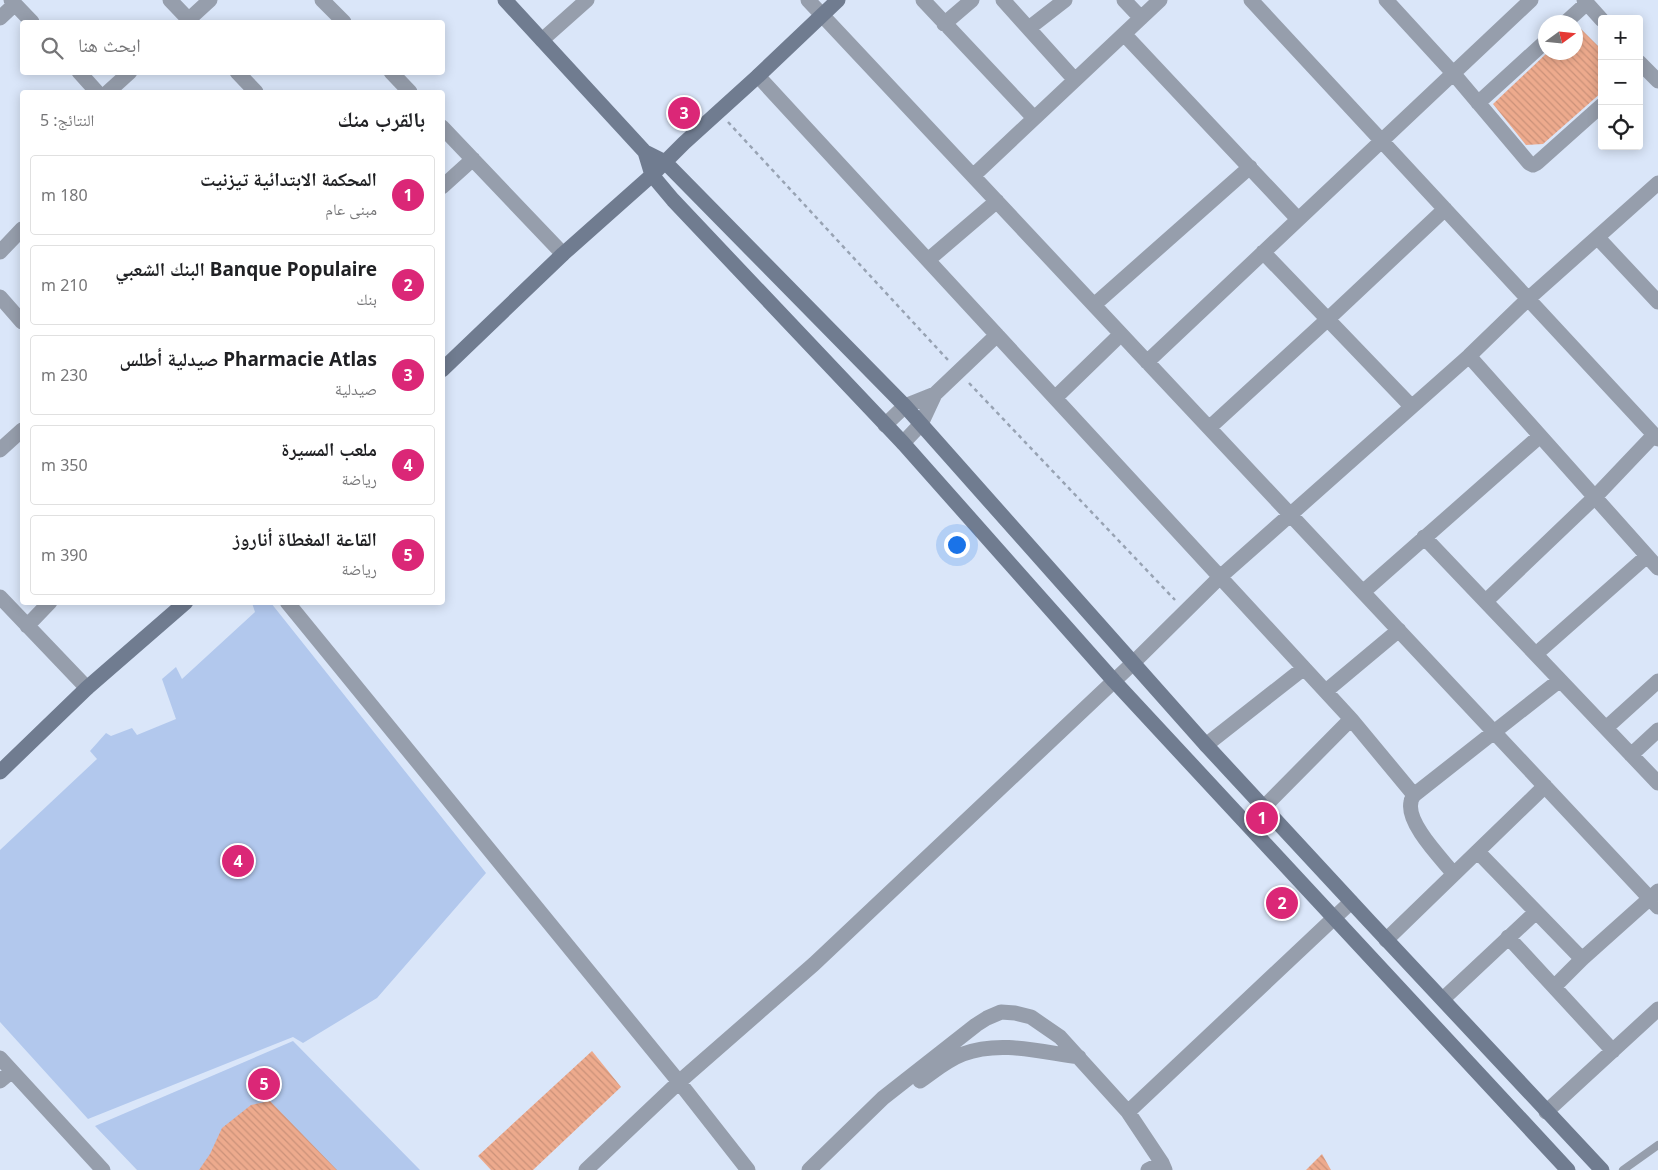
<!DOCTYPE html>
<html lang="ar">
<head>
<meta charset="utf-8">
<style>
	body { margin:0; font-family:"Noto Sans","Noto Naskh Arabic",sans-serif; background:#f6f6f6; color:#202124; direction:rtl }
	.controls { position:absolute; right:15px; top:15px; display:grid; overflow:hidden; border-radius:5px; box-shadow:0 2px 12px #0003 }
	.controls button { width:45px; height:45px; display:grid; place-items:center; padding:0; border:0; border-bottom:1px solid #e0e0e0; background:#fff; color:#202124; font:25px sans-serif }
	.compass { position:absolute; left:1538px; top:15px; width:45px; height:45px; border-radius:50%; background:#fff; box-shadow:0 2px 12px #0003; rotate:75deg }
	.you { position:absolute; left:956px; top:544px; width:18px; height:18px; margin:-12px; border:4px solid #fff; border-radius:50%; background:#1a73e8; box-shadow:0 0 0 8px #1a73e833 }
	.badge { display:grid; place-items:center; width:32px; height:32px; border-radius:50%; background:#db2777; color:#fff; font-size:16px; font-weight:700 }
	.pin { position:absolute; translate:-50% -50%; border:2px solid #fff; box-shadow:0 1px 5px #0006 }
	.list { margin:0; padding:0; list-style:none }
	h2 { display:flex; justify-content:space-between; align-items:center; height:65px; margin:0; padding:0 20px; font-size:21px }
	h2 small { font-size:16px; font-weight:400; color:#757577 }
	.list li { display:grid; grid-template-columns:32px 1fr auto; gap:15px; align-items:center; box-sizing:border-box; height:80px; margin:0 10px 10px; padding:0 10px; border:1px solid #e0e0e0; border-radius:5px }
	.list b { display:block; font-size:19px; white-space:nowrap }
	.list p { margin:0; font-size:16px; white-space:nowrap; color:#757577 }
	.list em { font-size:16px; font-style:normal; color:#757577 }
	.icon { flex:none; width:28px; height:28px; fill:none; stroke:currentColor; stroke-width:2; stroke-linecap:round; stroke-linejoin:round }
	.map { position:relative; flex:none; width:1658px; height:1170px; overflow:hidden; direction:ltr }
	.search { position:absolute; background:#fff; box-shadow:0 2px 12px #0003; left:20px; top:20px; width:425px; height:55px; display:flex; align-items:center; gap:12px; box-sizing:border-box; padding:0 18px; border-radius:5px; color:#757577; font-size:19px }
	.panel { position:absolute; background:#fff; box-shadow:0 2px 12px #0003; left:20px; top:90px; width:425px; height:515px; border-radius:5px; direction:rtl }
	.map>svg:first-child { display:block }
</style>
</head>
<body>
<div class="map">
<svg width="1658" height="1170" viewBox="0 0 1658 1170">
	<defs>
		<pattern id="building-back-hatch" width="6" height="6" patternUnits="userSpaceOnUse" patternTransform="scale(1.25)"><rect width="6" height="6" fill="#edaa8d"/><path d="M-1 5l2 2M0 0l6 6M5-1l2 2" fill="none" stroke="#ca9179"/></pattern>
	</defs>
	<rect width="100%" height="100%" fill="#dae6f9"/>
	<path fill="#b2c8ed" d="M252,603H271L486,873L377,998L303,1043L293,1037L88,1119L0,1022V850L97,759L90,751L106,733L111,736L132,728L137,735L176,719L162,679L176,667L182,679L255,612Z
		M293,1041L420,1170H137L95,1126Z"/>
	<path fill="url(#building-back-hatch)" d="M1577,25L1602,50V92L1543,144L1526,145L1493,104L1548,52H1576V26Z
		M592,1051L621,1087L533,1170H491L478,1156Z
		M270,1101L337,1170H199L210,1154L222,1128L251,1105Z
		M1322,1154L1331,1170H1306Z"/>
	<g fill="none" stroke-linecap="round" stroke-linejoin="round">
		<path stroke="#98a3b3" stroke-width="2.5" stroke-dasharray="4 4" stroke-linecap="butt" d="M728,122L948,360
			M969,383L1175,600"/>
		<path stroke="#969eac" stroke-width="8" d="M1623,1170L1658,1145"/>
		<path stroke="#969eac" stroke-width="15" d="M11,0L32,22
			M170,0L191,22
			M322,0L344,22
			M808,0L1658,907
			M923,0L1034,118
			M1003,0L1075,80
			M1124,0L1141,18
			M1251,0L1658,439
			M1386,0L1453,73L1529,163L1533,165L1537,163L1602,105
			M1584,0L1602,20
			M0,18L15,4
			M186,22L210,0
			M1566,22L1587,3
			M944,24L972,0
			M1029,28L1065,0
			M1124,34L1298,219
			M542,40L587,0
			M1639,62L1658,81
			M79,72L97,92
			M237,72L256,92
			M391,72L410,92
			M758,76L1351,719L1414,795C1413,797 1411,799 1411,802C1406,823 1441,858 1453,873
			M108,92L130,72
			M1478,103L1546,41
			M442,127L563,254
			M973,176L1160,0
			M442,187L473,159
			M1598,238L1658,302
			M0,252L22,229
			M1263,252L1411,406
			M928,260L997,201
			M0,297L22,322
			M1094,305L1250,167
			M1469,356L1658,568
			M1147,362L1531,0
			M1055,398L1121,334
			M885,425L905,406L935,394
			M1209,428L1328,319L1445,209
			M903,443L921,424L935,394L997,335
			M0,450L22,430
			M1424,537L1658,783
			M1363,592L1540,436
			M0,597L87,688
			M1486,601L1595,497L1654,435
			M287,602L679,1082L748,1170
			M27,626L50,602
			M1536,654L1647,556
			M1326,691L1399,630
			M1606,728L1658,681
			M1206,745L1304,668
			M1631,755L1658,730
			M1414,795L1560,680
			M1264,807L1351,719
			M1478,852L1582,959
			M1508,937L1613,1051
			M1386,940L1545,786
			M1554,987L1582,959L1658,891
			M1443,999L1536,912
			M0,1058L103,1170
			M0,1081L12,1071
			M920,1081C933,1072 947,1060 963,1054C1000,1040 1041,1052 1079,1057
			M1128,1112L1351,902
			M1546,1112L1658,1009
			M586,1170L679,1082L814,964L1132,664L1220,577L1469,356L1528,299L1658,183
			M809,1170L883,1098L976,1025L987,1018L1001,1012L1015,1013L1031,1017L1060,1037L1128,1112L1162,1163L1165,1170
			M1148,1170L1162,1163"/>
		<path stroke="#707c90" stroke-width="15" d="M505,0L645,152L665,162L905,406L1206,745L1369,921L1602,1170
			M645,152L652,175L673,200L903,443L1114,681L1568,1170
			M442,370L563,254L652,175L684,143L758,76L838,0
			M0,772L87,688L186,602"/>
	</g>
</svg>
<div class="controls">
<button>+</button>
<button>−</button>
<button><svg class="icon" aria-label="locate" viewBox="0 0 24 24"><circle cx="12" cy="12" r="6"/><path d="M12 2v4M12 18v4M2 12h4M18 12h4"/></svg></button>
</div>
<svg class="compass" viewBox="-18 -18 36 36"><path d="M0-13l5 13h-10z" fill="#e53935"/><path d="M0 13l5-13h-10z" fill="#757577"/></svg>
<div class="you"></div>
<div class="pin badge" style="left:1262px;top:818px">1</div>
<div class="pin badge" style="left:1282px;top:903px">2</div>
<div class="pin badge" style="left:684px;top:113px">3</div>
<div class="pin badge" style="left:238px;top:861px">4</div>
<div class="pin badge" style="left:264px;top:1084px">5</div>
<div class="search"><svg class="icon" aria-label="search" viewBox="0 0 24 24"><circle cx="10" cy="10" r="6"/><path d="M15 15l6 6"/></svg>ابحث هنا</div>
<section class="panel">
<h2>بالقرب منك<small>النتائج: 5</small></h2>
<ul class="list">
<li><span class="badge">1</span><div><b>المحكمة الابتدائية تيزنيت</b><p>مبنى عام</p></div><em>180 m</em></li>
<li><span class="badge">2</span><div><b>Banque Populaire البنك الشعبي</b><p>بنك</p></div><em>210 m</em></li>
<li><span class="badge">3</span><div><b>Pharmacie Atlas صيدلية أطلس</b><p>صيدلية</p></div><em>230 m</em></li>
<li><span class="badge">4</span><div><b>ملعب المسيرة</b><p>رياضة</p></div><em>350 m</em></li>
<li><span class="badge">5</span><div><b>القاعة المغطاة أناروز</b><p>رياضة</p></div><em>390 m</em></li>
</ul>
</section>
</div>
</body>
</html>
